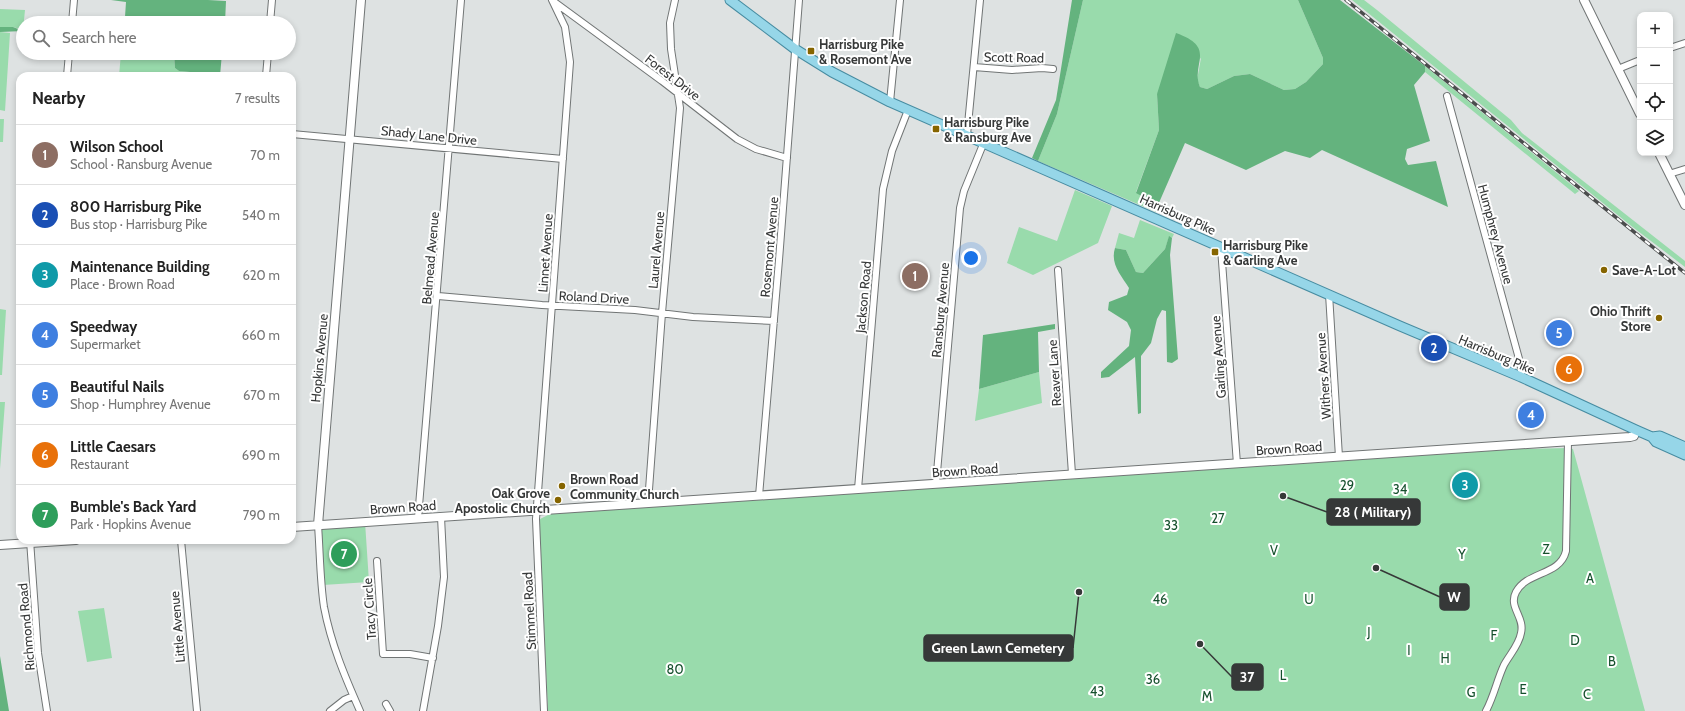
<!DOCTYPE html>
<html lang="en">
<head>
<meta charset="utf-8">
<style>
	body { margin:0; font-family:Cabin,sans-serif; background:#f6f6f6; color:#222 }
	.controls { position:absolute; right:12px; top:12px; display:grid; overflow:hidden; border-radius:8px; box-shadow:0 2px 6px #0003 }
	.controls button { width:36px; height:36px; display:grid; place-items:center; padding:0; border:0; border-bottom:1px solid #e0e0e0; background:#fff; color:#222; font:20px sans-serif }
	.you { position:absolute; left:971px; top:258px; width:14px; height:14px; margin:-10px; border:3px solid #fff; border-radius:50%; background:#1a73e8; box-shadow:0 0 0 6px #1a73e833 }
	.badge { display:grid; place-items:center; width:26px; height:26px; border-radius:50%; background:#b45309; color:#fff; font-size:13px; font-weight:700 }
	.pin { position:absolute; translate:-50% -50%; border:2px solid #fff; box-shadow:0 1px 4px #0006 }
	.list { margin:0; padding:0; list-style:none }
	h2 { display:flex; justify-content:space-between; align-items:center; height:52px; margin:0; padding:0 16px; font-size:17px }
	h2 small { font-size:13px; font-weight:400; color:#767676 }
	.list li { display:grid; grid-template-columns:26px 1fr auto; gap:12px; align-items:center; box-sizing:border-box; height:60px; padding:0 16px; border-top:1px solid #e0e0e0 }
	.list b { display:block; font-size:15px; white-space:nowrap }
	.list p { margin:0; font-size:13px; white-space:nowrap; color:#767676 }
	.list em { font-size:13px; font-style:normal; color:#767676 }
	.icon { flex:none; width:22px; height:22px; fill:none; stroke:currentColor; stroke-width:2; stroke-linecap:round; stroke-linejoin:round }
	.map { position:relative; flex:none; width:1685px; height:711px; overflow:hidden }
	.search { position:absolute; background:#fff; box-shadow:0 2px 6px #0003; left:16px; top:16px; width:280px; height:44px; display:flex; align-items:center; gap:10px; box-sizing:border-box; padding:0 14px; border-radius:22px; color:#767676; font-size:15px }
	.panel { position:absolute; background:#fff; box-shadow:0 2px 6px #0003; left:16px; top:72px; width:280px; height:472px; border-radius:12px }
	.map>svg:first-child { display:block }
</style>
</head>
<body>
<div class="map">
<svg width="1685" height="711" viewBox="0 0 1685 711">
	<rect width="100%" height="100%" fill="#dee2e2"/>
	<path fill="#99dbac" d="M1083,0H1298L1323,58V64L1306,82L1295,89L1284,90L1250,74L1234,76L1207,89L1200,87L1197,80L1201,58L1157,94L1159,130L1136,192L1158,205L1156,212L1038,161L1057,114Z
		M1352,0H1364L1377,10L1511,120L1522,133L1685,261V267L1630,225Z
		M0,9L25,10L23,30L13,27H0Z
		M125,17L169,18L172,20V23H124Z
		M0,32L10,33L5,111L0,110Z
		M121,53H174L175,68L179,71L201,73L202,76H119Z
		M1425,66L1579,191L1575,194L1425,72Z
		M0,119H4L3,142H0Z
		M1075,190L1112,206L1098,243L1033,275L1007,263L1019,227L1057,241Z
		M1140,220L1174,234L1172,238L1169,237L1165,249L1143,273L1136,272L1126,250L1115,248L1119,233L1134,238Z
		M0,309L6,310L2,375H0Z
		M1039,372L1042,403L975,421L979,389Z
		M0,402H5L0,469Z
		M1568,448L1573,449L1645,711H548L539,523L540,519L550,514L1518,449Z
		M365,522L369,582L323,585L319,526Z
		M104,608L112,658L87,662L78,611Z"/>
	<path fill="#64b37e" d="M111,0H208L226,1L225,23H172V20L169,18L125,17L126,2Z
		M1072,0H1083L1057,114L1038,161L1032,158L1056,100Z
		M1298,0H1340L1425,66V72L1414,85L1430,141L1407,149L1405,159L1408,165L1436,161L1448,207L1322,150L1310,158L1285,151L1246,170L1185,143L1158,205L1136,193L1159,130L1157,94L1176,33C1218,48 1190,64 1200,87L1207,89L1234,76L1250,74L1284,90L1295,89L1306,82L1323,64V58Z
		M0,27H13L23,31L0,32Z
		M174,53H222L220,76H202L201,73L179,71L175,68Z
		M1169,236L1172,238L1170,255L1178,359L1172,363L1167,362L1166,311L1162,310L1157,319L1151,343L1141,356V413L1138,414L1135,357L1109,377L1101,378V372L1129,346L1131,330L1127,322L1108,310L1109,302L1127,295L1129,288C1121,275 1110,264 1115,248L1126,250L1136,272L1143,273L1165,249Z
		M1055,324V329L1038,332L1039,372L979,389L983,335Z
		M0,656L9,711H0Z"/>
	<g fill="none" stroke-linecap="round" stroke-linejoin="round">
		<g stroke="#717575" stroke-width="8">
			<path id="street" d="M553,1L662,81L737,139L756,149L787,158
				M72,23L74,0
				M270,23L272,0
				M1670,48L1685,43
				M974,67L1012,70L1042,68L1053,69
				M1618,69L1640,60
				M67,76L69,53
				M266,76L268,53
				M1447,96L1521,366V377
				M890,102L900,0
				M292,134L563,159
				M967,135L980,0
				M1669,174L1685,169
				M1221,248L1237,464
				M1058,270L1072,474
				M1329,294L1339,457
				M438,296L542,305L635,310L693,317L774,321
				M936,484L960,208L964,191L984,142
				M858,489L883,189L892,151L908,110
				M759,496L779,260L799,0
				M648,503L662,313L680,108L671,49L670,23L675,0
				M418,518L461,0
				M318,525C320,552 320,581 324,607C331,644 345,677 360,711
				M30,540L38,653L47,711
				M181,540L197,711
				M377,561L383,654H410L433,658
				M386,704L390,711
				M330,711L344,700L353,696
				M423,711L438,626L444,577L441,517
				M544,711L536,519L570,62L565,27L552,0
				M1486,711C1494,696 1497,680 1504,665C1510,654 1519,645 1521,633C1525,617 1508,607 1516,592C1527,571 1560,576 1566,551L1568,441"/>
		</g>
		<g stroke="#717575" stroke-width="10">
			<path id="secondary" d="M1584,0L1640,114
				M1659,153L1685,205
				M318,525L361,0
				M292,527L1630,437L1634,436L1636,430
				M0,545L76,540"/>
		</g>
		<g stroke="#478ca1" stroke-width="11">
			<path id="primary" d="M730,0L795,49L832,72L890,102L1400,326L1521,377L1636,430L1652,437L1660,436L1685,447
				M1652,437L1656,442L1685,455"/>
		</g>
		<use href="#street" stroke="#fff" stroke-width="6"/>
		<use href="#secondary" stroke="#fff" stroke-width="8"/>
		<use href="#primary" stroke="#96d6e8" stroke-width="9"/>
		<g stroke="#4b4d4d" stroke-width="3.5">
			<path id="rail" d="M1346,0L1685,273"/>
		</g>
		<use href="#rail" stroke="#fff" stroke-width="2" stroke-dasharray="6" stroke-linecap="butt"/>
	</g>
	<g fill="#866500" stroke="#fff" stroke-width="1.5">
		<rect x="807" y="47" width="8" height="8" rx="2"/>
		<rect x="932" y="125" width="8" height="8" rx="2"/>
		<rect x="1211" y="248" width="8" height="8" rx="2"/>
		<circle cx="1604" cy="270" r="4"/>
		<circle cx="1659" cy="318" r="4"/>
		<circle cx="562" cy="486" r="4"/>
		<circle cx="558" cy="500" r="4"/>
	</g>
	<g text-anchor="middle" stroke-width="4" stroke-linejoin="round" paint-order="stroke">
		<g font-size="13" font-weight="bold" fill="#363838" stroke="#fff" text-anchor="start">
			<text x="819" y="49">Harrisburg Pike<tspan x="819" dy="15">&amp; Rosemont Ave</tspan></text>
			<text x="944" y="127">Harrisburg Pike<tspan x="944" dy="15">&amp; Ransburg Ave</tspan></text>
			<text x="1223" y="250">Harrisburg Pike<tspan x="1223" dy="15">&amp; Garling Ave</tspan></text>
			<text x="1612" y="275">Save-A-Lot</text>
			<text x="1651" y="316" text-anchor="end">Ohio Thrift<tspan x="1651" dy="15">Store</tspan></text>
			<text x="570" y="484">Brown Road<tspan x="570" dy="15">Community Church</tspan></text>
			<text x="550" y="498" text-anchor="end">Oak Grove<tspan x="550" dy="15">Apostolic Church</tspan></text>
		</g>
		<g font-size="13" fill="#363838" stroke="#fff">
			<text transform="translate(1014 57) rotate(1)" y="5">Scott Road</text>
			<text transform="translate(673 77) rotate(38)" y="5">Forest Drive</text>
			<text transform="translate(429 135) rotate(6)" y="5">Shady Lane Drive</text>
			<text transform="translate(1178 214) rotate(24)" y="5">Harrisburg Pike</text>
			<text transform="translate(1496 234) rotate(75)" y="5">Humphrey Avenue</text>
			<text transform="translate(769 247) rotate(-85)" y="5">Rosemont Avenue</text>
			<text transform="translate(656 250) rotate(-85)" y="5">Laurel Avenue</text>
			<text transform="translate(545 253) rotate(-86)" y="5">Linnet Avenue</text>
			<text transform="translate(430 258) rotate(-85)" y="5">Belmead Avenue</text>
			<text transform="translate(594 297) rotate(3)" y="5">Roland Drive</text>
			<text transform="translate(863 297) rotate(-85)" y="5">Jackson Road</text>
			<text transform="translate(940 310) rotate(-85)" y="5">Ransburg Avenue</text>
			<text transform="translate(1497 354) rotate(23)" y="5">Harrisburg Pike</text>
			<text transform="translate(1218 357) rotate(-94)" y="5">Garling Avenue</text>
			<text transform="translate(319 358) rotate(-85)" y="5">Hopkins Avenue</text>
			<text transform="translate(1054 373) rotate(-94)" y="5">Reaver Lane</text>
			<text transform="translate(1323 376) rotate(-94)" y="5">Withers Avenue</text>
			<text transform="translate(1289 448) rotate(-4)" y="5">Brown Road</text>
			<text transform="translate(965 470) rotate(-4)" y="5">Brown Road</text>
			<text transform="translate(403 507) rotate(-4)" y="5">Brown Road</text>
			<text transform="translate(369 609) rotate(-94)" y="5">Tracy Circle</text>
			<text transform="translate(529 611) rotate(-93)" y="5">Stimmel Road</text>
			<text transform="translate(26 627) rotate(-95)" y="5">Richmond Road</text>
			<text transform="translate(177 627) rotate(-95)" y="5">Little Avenue</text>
		</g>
		<g font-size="13" fill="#15502d" stroke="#fff">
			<text x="1347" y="490">29</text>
			<text x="1400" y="494">34</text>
			<text x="1218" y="523">27</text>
			<text x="1171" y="530">33</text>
			<text x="1546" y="554">Z</text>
			<text x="1274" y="555">V</text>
			<text x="1462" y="559">Y</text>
			<text x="1590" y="583">A</text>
			<text x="1160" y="604">46</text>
			<text x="1309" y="604">U</text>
			<text x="1369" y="637">J</text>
			<text x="1494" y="640">F</text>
			<text x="1575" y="645">D</text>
			<text x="1409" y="655">I</text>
			<text x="1445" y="663">H</text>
			<text x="1612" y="666">B</text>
			<text x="675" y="674">80</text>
			<text x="1283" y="680">L</text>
			<text x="1153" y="684">36</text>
			<text x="1523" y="694">E</text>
			<text x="1097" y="696">43</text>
			<text x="1471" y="697">G</text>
			<text x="1587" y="699">C</text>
			<text x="1207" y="701">M</text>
		</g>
	</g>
	<path fill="none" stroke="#363838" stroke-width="1.5" d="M1283 496L1327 512M1376 568L1440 597M1079 592L1073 648M1200 644L1232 677"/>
	<g fill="#363838" stroke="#fff" stroke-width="1.5">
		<circle cx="1283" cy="496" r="4"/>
		<circle cx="1376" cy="568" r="4"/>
		<circle cx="1079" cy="592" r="4"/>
		<circle cx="1200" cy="644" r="4"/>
	</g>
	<g fill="#363838" stroke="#363838" stroke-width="1.5">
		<rect x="1327" y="499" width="93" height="26" rx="4"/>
		<rect x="1440" y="584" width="29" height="26" rx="4"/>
		<rect x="924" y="635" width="149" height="26" rx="4"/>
		<rect x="1232" y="664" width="31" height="26" rx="4"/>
	</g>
	<g font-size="14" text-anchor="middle" font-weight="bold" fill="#fff">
		<text x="1373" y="517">28 ( Military)</text>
		<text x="1454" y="602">W</text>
		<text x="998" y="653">Green Lawn Cemetery</text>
		<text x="1247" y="682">37</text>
	</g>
</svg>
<div class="controls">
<button>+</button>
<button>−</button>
<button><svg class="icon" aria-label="locate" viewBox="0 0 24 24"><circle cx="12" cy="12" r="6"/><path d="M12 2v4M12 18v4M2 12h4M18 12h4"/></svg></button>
<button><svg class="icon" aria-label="layers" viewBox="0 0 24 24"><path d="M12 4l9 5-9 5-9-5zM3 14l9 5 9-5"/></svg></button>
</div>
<div class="you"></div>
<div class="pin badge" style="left:915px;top:276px;background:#8d6e63">1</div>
<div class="pin badge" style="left:1434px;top:348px;background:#1a4fb4">2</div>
<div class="pin badge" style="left:1465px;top:485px;background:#0f9aa8">3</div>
<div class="pin badge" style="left:1531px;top:415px;background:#3f7fe0">4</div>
<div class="pin badge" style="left:1559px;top:333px;background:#3f7fe0">5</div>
<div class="pin badge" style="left:1569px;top:369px;background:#e8710a">6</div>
<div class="pin badge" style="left:344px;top:554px;background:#2e9e5b">7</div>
<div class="search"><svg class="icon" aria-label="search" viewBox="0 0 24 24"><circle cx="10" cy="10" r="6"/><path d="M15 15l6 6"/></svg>Search here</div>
<section class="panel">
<h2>Nearby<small>7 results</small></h2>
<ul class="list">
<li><span class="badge" style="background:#8d6e63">1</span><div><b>Wilson School</b><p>School · Ransburg Avenue</p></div><em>70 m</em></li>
<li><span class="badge" style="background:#1a4fb4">2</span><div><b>800 Harrisburg Pike</b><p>Bus stop · Harrisburg Pike</p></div><em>540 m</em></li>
<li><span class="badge" style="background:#0f9aa8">3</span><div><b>Maintenance Building</b><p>Place · Brown Road</p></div><em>620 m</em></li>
<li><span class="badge" style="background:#3f7fe0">4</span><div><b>Speedway</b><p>Supermarket</p></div><em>660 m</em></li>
<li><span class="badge" style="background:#3f7fe0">5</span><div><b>Beautiful Nails</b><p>Shop · Humphrey Avenue</p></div><em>670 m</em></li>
<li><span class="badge" style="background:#e8710a">6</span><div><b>Little Caesars</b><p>Restaurant</p></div><em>690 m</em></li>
<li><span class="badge" style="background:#2e9e5b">7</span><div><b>Bumble's Back Yard</b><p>Park · Hopkins Avenue</p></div><em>790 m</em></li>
</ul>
</section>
</div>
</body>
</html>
